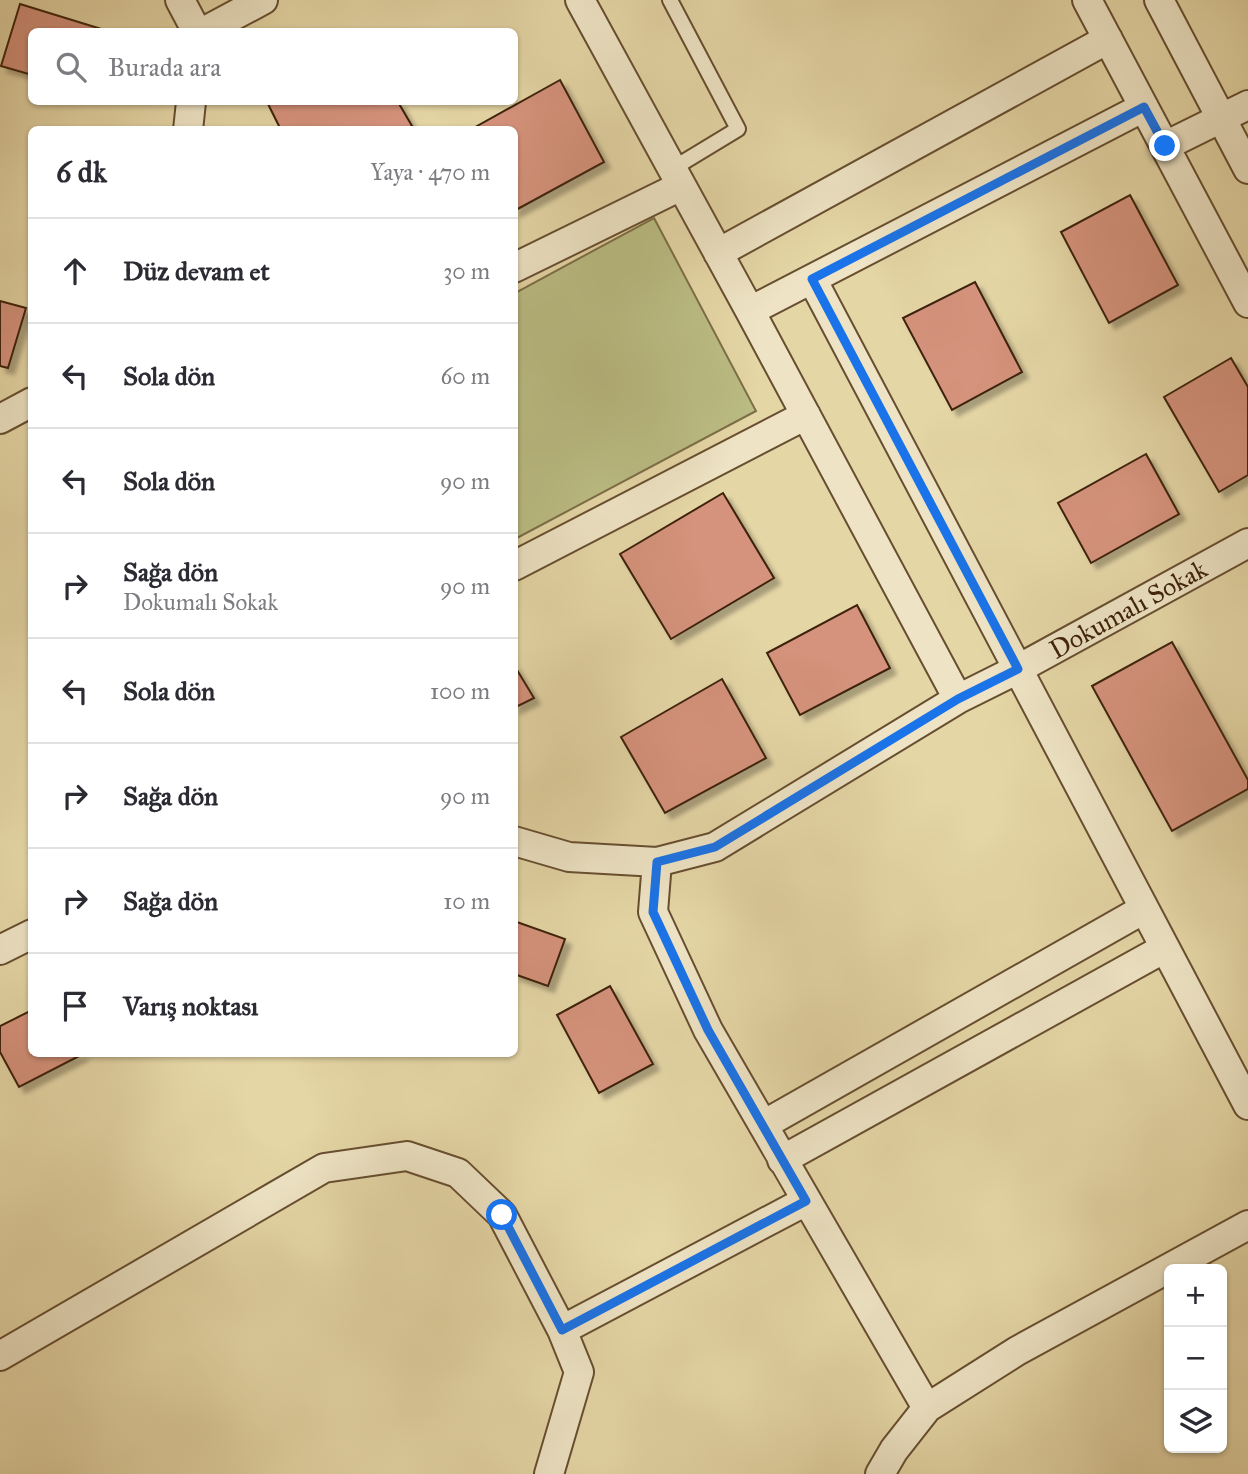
<!DOCTYPE html>
<html lang="tr">
<head>
<meta charset="utf-8">
<style>
	body { margin:0; font-family:"IM FELL Great Primer",serif; background:#f7f7f7; color:#2b2b33 }
	.controls { position:absolute; right:21px; bottom:21px; display:grid; overflow:hidden; border-radius:10px; box-shadow:0 2px 5px #0004 }
	.controls button { width:63px; height:63px; display:grid; place-items:center; padding:0; border:0; border-bottom:2px solid #e1e1e2; background:#fff; color:#2b2b33; font:35px sans-serif }
	.stop { position:absolute; width:21px; height:21px; margin:-16px; border:5px solid #1a73e8; border-radius:50%; background:#fff }
	.stop.end { background:#1a73e8; border-color:#fff; box-shadow:0 2px 7px #0008 }
	.list { margin:0; padding:0; list-style:none }
	h2 { display:flex; justify-content:space-between; align-items:center; height:91px; margin:0; padding:0 28px; font-size:30px }
	h2 small { font-size:23px; font-weight:400; color:#7c7c81 }
	.list li { display:grid; grid-template-columns:46px 1fr auto; gap:21px; align-items:center; box-sizing:border-box; height:105px; padding:0 28px; border-top:2px solid #e1e1e2 }
	.list b { display:block; font-size:26px; white-space:nowrap }
	.list p { margin:0; font-size:23px; white-space:nowrap; color:#7c7c81 }
	.list em { font-size:23px; font-style:normal; color:#7c7c81 }
	.icon { flex:none; width:38px; height:38px; fill:none; stroke:currentColor; stroke-width:2; stroke-linecap:round; stroke-linejoin:round }
	.map { position:relative; flex:none; width:1248px; height:1474px; overflow:hidden }
	.search { position:absolute; background:#fff; box-shadow:0 2px 5px #0004; left:28px; top:28px; width:490px; height:77px; display:flex; align-items:center; gap:18px; box-sizing:border-box; padding:0 24px; border-radius:10px; color:#7c7c81; font-size:26px }
	.panel { position:absolute; background:#fff; box-shadow:0 2px 5px #0004; left:28px; top:126px; width:490px; height:931px; border-radius:10px }
	.map>svg:first-child { display:block }
</style>
</head>
<body>
<div class="map">
<svg width="1248" height="1474" viewBox="0 0 1248 1474">
	<defs>
		<filter id="shadow"><feDropShadow dx="6" dy="6" stdDeviation="2" flood-color="#0004"/></filter>
	</defs>
	<rect width="100%" height="100%" fill="#e5d6a6"/>
	<filter id="stains"><feTurbulence type="fractalNoise" baseFrequency=".00286" numOctaves="4"/><feColorMatrix values="0 0 0 0 .2 0 0 0 0 .09 0 0 0 0 .02 0 0 0 .5 -.17"/></filter>
	<radialGradient id="worn" r=".72"><stop offset=".6" stop-color="#630" stop-opacity="0"/><stop offset="1" stop-color="#630" stop-opacity=".3"/></radialGradient>
	<path fill="#babc83" stroke="#7c6e46" stroke-width="2" d="M654,218L756,411L515,539V293Z"/>
	<path fill="#d5927c" stroke="#3d2109" stroke-width="2" filter="url(#shadow)" d="M20,4L111,32H32V75L1,66Z
		M560,80L604,162L514,211V130H470Z
		M267,102H398L412,126L405,130H281Z
		M1130,195L1178,285L1109,323L1061,232Z
		M975,282L1022,372L952,410L903,318Z
		M0,301L26,308L8,368L0,366Z
		M1231,358L1248,387V475L1219,492L1164,397Z
		M1146,454L1179,514L1091,563L1058,503Z
		M723,493L774,578L671,639L620,554Z
		M857,605L890,668L800,715L767,653Z
		M1172,642L1248,780V789L1172,831L1092,686Z
		M514,665L534,698L514,708Z
		M722,679L766,758L665,813L621,737Z
		M514,921L565,939L548,986L514,974Z
		M610,986L653,1064L599,1093L557,1015Z
		M32,1010V1054H83L19,1087L0,1052V1026Z"/>
	<g fill="none" stroke-linecap="round" stroke-linejoin="round">
		<g stroke="#674e30" stroke-width="18">
			<path id="lane" d="M670,0L738,129L672,169"/>
		</g>
		<g stroke="#674e30" stroke-width="32">
			<path id="street" d="M180,0L197,32
				M580,0L750,311L958,699
				M1087,0L1248,303
				M1159,0L1248,169
				M203,32L263,0
				M188,130L191,102
				M1165,146L1248,105
				M718,253L1108,39
				M514,268L681,186
				M812,279L1248,1105
				M750,311L1144,107
				M0,419L32,402
				M514,566L806,415
				M514,841L569,857L657,862L715,847L958,699L1018,669L1248,543
				M657,862L653,912L708,1030L927,1408
				M0,950L32,934
				M763,1125L1144,909
				M782,1160L1165,948
				M562,1330L806,1201
				M0,1356L324,1168L407,1156L458,1173L502,1215L562,1330L579,1372L549,1474
				M880,1474L894,1450L927,1408L1017,1351L1248,1225"/>
		</g>
		<use href="#lane" stroke="#eee4c5" stroke-width="14"/>
		<use href="#street" stroke="#eee4c5" stroke-width="28"/>
	</g>
	<g fill="none" stroke-linecap="round" stroke-linejoin="round">
		<path stroke="#1a73e8" stroke-width="9" d="M502,1215L562,1330L806,1201L708,1030L653,912L657,862L715,847L958,699L1018,669L812,279L1144,107L1165,146"/>
	</g>
	<g text-anchor="middle" stroke-width="6" stroke-linejoin="round" paint-order="stroke">
		<g font-size="26" fill="#3d2109" stroke="#eee4c5">
			<text transform="translate(1128 609) rotate(-29)" y="9">Dokumalı Sokak</text>
		</g>
	</g>
	<rect width="100%" height="100%" filter="url(#stains)"/>
	<rect width="100%" height="100%" fill="url(#worn)"/>
</svg>
<div class="controls">
<button>+</button>
<button>−</button>
<button><svg class="icon" aria-label="layers" viewBox="0 0 24 24"><path d="M12 4l9 5-9 5-9-5zM3 14l9 5 9-5"/></svg></button>
</div>
<div class="stop" style="left:502px;top:1215px"></div>
<div class="stop end" style="left:1165px;top:146px"></div>
<div class="search"><svg class="icon" aria-label="search" viewBox="0 0 24 24"><circle cx="10" cy="10" r="6"/><path d="M15 15l6 6"/></svg>Burada ara</div>
<section class="panel">
<h2>6 dk<small>Yaya · 470 m</small></h2>
<ul class="list">
<li><svg class="icon" aria-label="ahead" viewBox="0 0 24 24"><path d="M12 20V5M6 11l6-6 6 6"/></svg><div><b>Düz devam et</b></div><em>30 m</em></li>
<li><svg class="icon" aria-label="left" viewBox="0 0 24 24"><path d="M17 20v-9H6M10 6l-5 5 5 5"/></svg><div><b>Sola dön</b></div><em>60 m</em></li>
<li><svg class="icon" aria-label="left" viewBox="0 0 24 24"><path d="M17 20v-9H6M10 6l-5 5 5 5"/></svg><div><b>Sola dön</b></div><em>90 m</em></li>
<li><svg class="icon" aria-label="right" viewBox="0 0 24 24"><path d="M7 20v-9h11M14 6l5 5-5 5"/></svg><div><b>Sağa dön</b><p>Dokumalı Sokak</p></div><em>90 m</em></li>
<li><svg class="icon" aria-label="left" viewBox="0 0 24 24"><path d="M17 20v-9H6M10 6l-5 5 5 5"/></svg><div><b>Sola dön</b></div><em>100 m</em></li>
<li><svg class="icon" aria-label="right" viewBox="0 0 24 24"><path d="M7 20v-9h11M14 6l5 5-5 5"/></svg><div><b>Sağa dön</b></div><em>90 m</em></li>
<li><svg class="icon" aria-label="right" viewBox="0 0 24 24"><path d="M7 20v-9h11M14 6l5 5-5 5"/></svg><div><b>Sağa dön</b></div><em>10 m</em></li>
<li><svg class="icon" aria-label="arrive" viewBox="0 0 24 24"><path d="M6 21V4h12l-3 4 3 4H6"/></svg><div><b>Varış noktası</b></div></li>
</ul>
</section>
</div>
</body>
</html>
